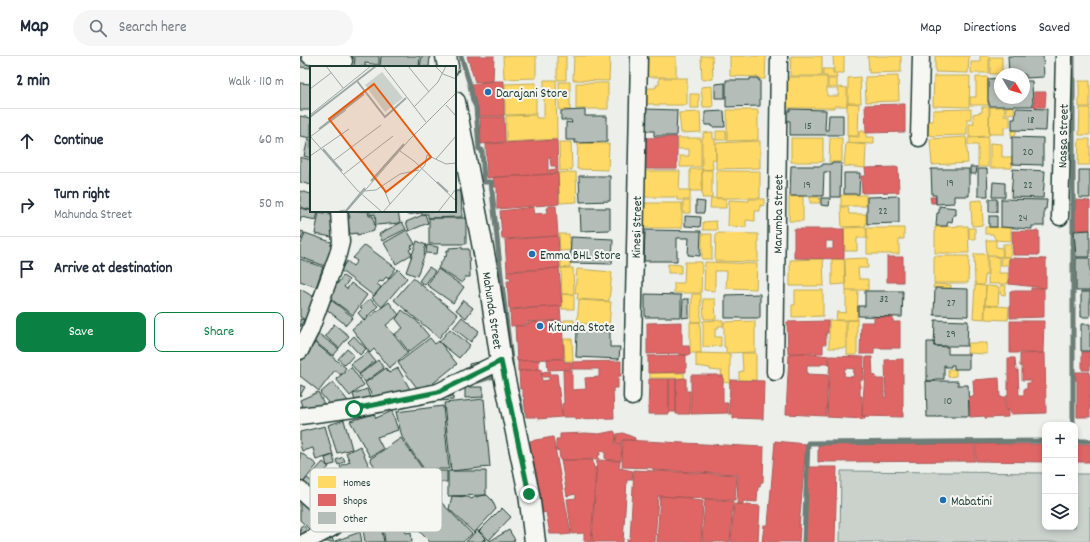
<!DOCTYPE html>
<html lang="en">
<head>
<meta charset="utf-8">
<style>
	body { margin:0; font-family:Dekko,sans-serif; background:#f6f6f7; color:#1f2937 }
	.controls { position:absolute; right:12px; bottom:12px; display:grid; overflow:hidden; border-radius:8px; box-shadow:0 2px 6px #0003 }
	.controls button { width:36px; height:36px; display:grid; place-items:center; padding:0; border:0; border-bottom:1px solid #e0e1e3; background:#fff; color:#1f2937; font:20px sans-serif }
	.compass { position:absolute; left:694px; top:12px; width:36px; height:36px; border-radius:50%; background:#fff; box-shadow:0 2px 6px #0003; rotate:128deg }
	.stop { position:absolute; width:12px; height:12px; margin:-9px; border:3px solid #0b8043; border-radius:50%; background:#fff }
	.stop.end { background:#0b8043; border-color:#fff; box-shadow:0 1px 4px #0008 }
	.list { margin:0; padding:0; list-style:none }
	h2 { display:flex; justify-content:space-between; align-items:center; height:52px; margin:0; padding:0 16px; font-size:17px }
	h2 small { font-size:13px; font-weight:400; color:#747a83 }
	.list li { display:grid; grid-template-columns:26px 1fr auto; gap:12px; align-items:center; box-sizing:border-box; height:64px; padding:0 16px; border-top:1px solid #e0e1e3 }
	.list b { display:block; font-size:15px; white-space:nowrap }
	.list p { margin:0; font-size:13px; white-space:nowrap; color:#747a83 }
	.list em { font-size:13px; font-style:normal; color:#747a83 }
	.actions { display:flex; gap:8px; padding:12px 16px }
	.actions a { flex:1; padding:9px 0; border:1px solid #0b8043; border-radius:8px; text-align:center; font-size:14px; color:#0b8043 }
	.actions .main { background:#0b8043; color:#fff }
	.icon { flex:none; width:22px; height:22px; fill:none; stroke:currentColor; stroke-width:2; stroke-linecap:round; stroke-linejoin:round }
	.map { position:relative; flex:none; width:790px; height:486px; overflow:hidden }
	header { display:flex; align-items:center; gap:24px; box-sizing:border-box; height:56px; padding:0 20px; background:#fff; border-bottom:1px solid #e0e1e3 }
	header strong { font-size:19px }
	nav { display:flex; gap:22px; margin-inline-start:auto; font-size:14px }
	.search { width:280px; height:36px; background:#f6f6f7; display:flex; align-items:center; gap:10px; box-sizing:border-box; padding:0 14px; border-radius:22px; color:#747a83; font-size:15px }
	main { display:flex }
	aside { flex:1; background:#fff }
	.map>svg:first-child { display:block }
</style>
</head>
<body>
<header>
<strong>Map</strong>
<div class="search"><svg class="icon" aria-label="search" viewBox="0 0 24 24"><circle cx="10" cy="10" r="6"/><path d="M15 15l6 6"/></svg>Search here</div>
<nav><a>Map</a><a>Directions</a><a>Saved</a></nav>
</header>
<main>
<aside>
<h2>2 min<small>Walk · 110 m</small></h2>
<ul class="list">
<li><svg class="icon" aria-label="ahead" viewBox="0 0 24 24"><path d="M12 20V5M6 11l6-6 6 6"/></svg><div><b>Continue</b></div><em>60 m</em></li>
<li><svg class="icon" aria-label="right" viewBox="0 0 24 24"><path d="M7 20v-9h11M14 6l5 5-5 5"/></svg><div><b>Turn right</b><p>Mahunda Street</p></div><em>50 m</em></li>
<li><svg class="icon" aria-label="arrive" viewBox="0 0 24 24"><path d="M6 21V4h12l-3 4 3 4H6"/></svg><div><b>Arrive at destination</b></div></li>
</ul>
<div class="actions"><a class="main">Save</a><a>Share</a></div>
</aside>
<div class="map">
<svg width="790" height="486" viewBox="0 0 790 486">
	<rect width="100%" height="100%" fill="#edefea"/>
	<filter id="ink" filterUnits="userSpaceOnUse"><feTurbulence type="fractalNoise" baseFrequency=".025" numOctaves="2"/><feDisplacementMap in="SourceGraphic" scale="8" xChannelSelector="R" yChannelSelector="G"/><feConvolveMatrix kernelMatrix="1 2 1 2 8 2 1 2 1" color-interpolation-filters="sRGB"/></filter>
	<g filter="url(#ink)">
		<path fill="#cbd2cc" stroke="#758880" d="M541,415L745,417V471H775V418H790V486H540Z"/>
		<path fill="#ffd966" stroke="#bcaa57" d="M203,0H236V22L204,23Z
			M257,0H266V24H257Z
			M274,0H310L309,25L273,24Z
			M345,0H376V21H344Z
			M401,0H412L413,23L402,24Z
			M430,0H466L465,23H459V21L430,20Z
			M491,0H522V20H490Z
			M533,0H544V17H534Z
			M568,0H601V16L569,17Z
			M635,0H669L668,17L635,16Z
			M680,0H689V17H671V6H680Z
			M690,1H702V18H690Z
			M523,13H533V18H536L537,22H527V20H523Z
			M598,20L599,45L566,46L565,21Z
			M634,20H670L669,51L633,50Z
			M485,21H527V40H538L539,31L547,32V50H534V52H485Z
			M560,21L561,47H548V22Z
			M676,21H688V49H670V41H676Z
			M359,22H387V49H354V48H346V32H356V29H359Z
			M528,23H537V32H528Z
			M244,24H256L257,83L206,86V60L236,59V62H244Z
			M779,25H790V51H779Z
			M259,26H270V54H259Z
			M236,27V58L205,59V28Z
			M276,27H308V53H276Z
			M412,30L413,51H403L401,31Z
			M390,38H399V52H390Z
			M547,47L559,48L558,80H547Z
			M714,50V57L706,58V51Z
			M682,51H689V80L669,81V68H674L673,58L682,56Z
			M690,51H705L704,59L710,60V71H704V78H689Z
			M780,52H790V79H779Z
			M671,53V63H667V79L632,80V79H626L627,65H633V54Z
			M427,54H458V84L427,85Z
			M400,56L401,76L381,77L379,57Z
			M716,74V79L711,80V75Z
			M416,75H426V84H416Z
			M559,75H564V77H566V81H574V88L548,87V80L559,81Z
			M413,76V83H415L416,104L412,103L413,113L402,114V82H403V77Z
			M666,81L668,107L632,109L630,83Z
			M688,81V111H678V89H668V82Z
			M378,82H401V111H380V100H389V93H378Z
			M491,82H523V106H491Z
			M530,82H542V106H529Z
			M779,83H790V109H778Z
			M460,85V112L416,113V87Z
			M259,86H271L272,114L260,115Z
			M278,87L309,88L308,114L277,113Z
			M546,87L566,89L565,112L544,110Z
			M690,87L702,88V101H712V112H690Z
			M390,113H402V135H390Z
			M402,114H412V142H402Z
			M344,115H380L379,134H390V144H377V141H344Z
			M416,115H460V142H416Z
			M276,116L277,146L260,147L258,117Z
			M541,139H566V150H541Z
			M503,140V165H489V141Z
			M510,141H519L520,147H510Z
			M411,142L426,143V152H410Z
			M449,143H464V150L460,149V155H455V165L446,164V171L428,170L429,144L449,145Z
			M682,144L683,169L672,170L671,145Z
			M383,145H390V157H383Z
			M344,147H382V172H344Z
			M541,151H548L549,158H566V170L542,171Z
			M416,165L417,174H403V166Z
			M668,170L669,197H635V171Z
			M566,171L567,182H557V195H545L544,172Z
			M685,171L711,172V185L696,184L694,181L693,178H685Z
			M567,172H604V183H599V198H567Z
			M669,172H675V183H669Z
			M416,177L458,178V206L415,205Z
			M259,178H269L271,194L260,195Z
			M402,178H412V203H402Z
			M686,184H696V191L702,192L703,200L696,201V199H687Z
			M703,188H711V200L703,201Z
			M674,198H687V219L685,218L684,229H676V227H675Z
			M261,200H270V211L261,212Z
			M634,200H669L668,227H634Z
			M688,200L699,201V217H708V228H688Z
			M701,201H709L708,209H700Z
			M567,202L568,212H558L559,223H568V234H546L545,203Z
			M523,203L524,230H490V204Z
			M532,203H544L545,228L532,229Z
			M385,206H402L401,237H374V227H384Z
			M405,206L457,208L456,233L426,232L427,215H415V235L404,234Z
			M368,208L381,209V217H368Z
			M261,212H273L274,238H262Z
			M277,213L312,216L309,245L277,243L278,237H275Z
			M634,228L651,229V232H633Z
			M675,229L686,230L684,263L673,262Z
			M701,229L706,230L705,239L700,238Z
			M686,230L699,231L698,250L685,249Z
			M495,234H523V260L492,261V249H495Z
			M546,235H558L557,264H536L537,256L546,257Z
			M262,238L274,239V253H262Z
			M392,238H401V266H391Z
			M403,243H415L416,263H404Z
			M279,244L311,246L309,270L277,267Z
			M685,249L709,251L708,264L685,263Z
			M264,264H274V272H264Z
			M423,264V270H418V273H415V281H421V290L403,291V265Z
			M529,264L546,265V292H529Z
			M547,264H557V299H547Z
			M455,265V296L426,297V291H424V266Z
			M390,266H400L401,297H390Z
			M264,283H272L273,305H265Z
			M668,287H687V298L667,297Z
			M396,297L430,298V327L423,326V319H421L422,315L410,314V312L396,310Z
			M442,297H456V324H439V316L443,315Z
			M648,313H656V320L648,321Z
			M350,317H384V322H350Z"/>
		<path fill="#e06666" stroke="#a65a57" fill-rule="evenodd" d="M167,0H194L193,25L175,26Z
			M195,25H204V60H179L178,50L176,51L175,43L174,44L172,28Z
			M734,36H746L745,51H734Z
			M605,48V76L566,77L565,49Z
			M180,61H204L205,86L181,88Z
			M377,81V113H344V82Z
			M257,84L258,117L249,118V114L256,113V110H251L250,101H248V118L187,122L186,88Z
			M598,111L599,136L562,137L561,120H566L565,112Z
			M258,118L259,148L197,153V131H194L193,121Z
			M630,141H636V147H631Z
			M775,144L790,145V174H775Z
			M249,150H256L258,180L202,183L200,155L234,151V158L248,157L247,152H249Z
			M494,173H544V203L494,202ZM526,185H533V193H526Z
			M712,175H739V199H713Z
			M258,180L260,212L207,215L205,184Z
			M587,201H603V226H587Z
			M709,202L746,203V232L709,228Z
			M259,212L262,250L209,253L207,225H211L210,221H207V216Z
			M731,232H744V261L710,262V235H731Z
			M260,250L261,264L226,266V269L211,270L210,254Z
			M574,261H593V266H600V292H574V298H560L561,266H574Z
			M262,265L264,302L217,305L215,270H227V267Z
			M528,265V277H526V288H523V297H488L487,266Z
			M710,265H744L743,297H710Z
			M382,266V290H389L390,299H380V297L347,298V267Z
			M782,296H790V314H782Z
			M502,297L529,300V308H521V309H507V318L528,319L526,360L486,358L489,298Z
			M745,297L746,357L710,358V354H706V340H708V302H715L716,314H718L719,339H724V333H727V327H731V324H722V310H720V298Z
			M386,299V316L348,317V300Z
			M530,300L564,301L563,324H560V340H562V360H565V363L527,361ZM545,312L554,313L553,321L544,320Z
			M566,301H572L573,319L576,320V323H584V341L586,342L585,304L603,303V361L562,360Z
			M247,303H264V306H271V313L248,314Z
			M239,304V313L218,315V305Z
			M321,305V320H318V332H313L314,362L275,363V361H262V348L264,347L263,314H272V334L286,333L285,322L299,321V313H272V306Z
			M241,313L242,325L249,324V321H243L242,316L250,315L251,318H257L262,361L238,363L237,361H226L224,341H223V333H220L219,315Z
			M775,316H790V361H777V324H775Z
			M391,319H418V320H423V347H428V357L391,358Z
			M386,322V335H390V358H376V323Z
			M699,322L700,341H705V355L708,354V361L685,362V360L670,361L669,341L674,340L673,324Z
			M349,323H369V358H348Z
			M369,323H376V356H369Z
			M430,324L464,325L463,363L433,362V358H429Z
			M314,375L316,378L315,388L322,389L321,405L305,403V395H300V399H298L299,403L260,404L259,394L256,395V383H260V378L286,377L299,378Z
			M323,377L335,382V384H322V388L316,387L317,378Z
			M253,381L271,478L261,479V478H250L246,456L243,457L236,414L233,415L230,385Z
			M323,384L464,391L463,426H461L460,431H458L457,446L443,445V448H437L438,418L353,414V412L322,411Z
			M475,385L506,388L499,472H500L499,486H462L464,469H468Z
			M518,388H675V405L518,406Z
			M676,388H745V406L676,405Z
			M775,388H790V406H775Z
			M261,404H293V408L294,411L296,412L291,486L284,485V477L272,478L267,443L276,442V438L267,440Z
			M297,404L320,405L319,412L333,415L332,424H327L323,486H292Z
			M508,411H537L535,486H505Z
			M334,414L437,419L435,444L358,440L355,486H327V483H330Z
			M360,440L392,442V444L403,445L401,486H357Z
			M405,443L433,445L430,486H402Z
			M434,448L460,450L458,486H431Z"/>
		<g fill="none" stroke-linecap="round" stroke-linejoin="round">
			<path stroke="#6c7e77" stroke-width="5" d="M161,0L170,29L173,45L176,51L179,93L182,94L184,126H191L202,228L212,312
				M175,326L200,318
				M218,339L221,350L222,361
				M773,369V0
				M775,385H790
				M504,486L508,387L745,385"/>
		</g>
		<path fill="#b4bdb8" stroke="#1f3d34" d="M52,0H79V9L65,7V10L73,11H54L55,2H52Z
			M81,0H120L119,11H80Z
			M122,0H130L129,11H120Z
			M708,0H743L744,21L726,22V19L724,18H709Z
			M0,1L24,3L23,11H11V12L0,11Z
			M450,22H458V24H460V50L426,51V24H450Z
			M700,22V42H724V25H732L733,50H689V46H688V23Z
			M0,27L11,28V54H0Z
			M425,27V42H415V28Z
			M716,52L747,53L746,75L712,74V63H715Z
			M345,53L377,54L376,80H354V75H345Z
			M490,53L526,54L525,74H528L529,59H543V79H490V65L481,64V55H490Z
			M285,54V60H307V86L275,87V84H266V66L272,67L271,64H261V55Z
			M424,55L425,71H412V69H405V56Z
			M0,60L11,62V82L0,80Z
			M712,81L743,82V109L712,108Z
			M8,83L11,84V102L4,100Z
			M0,101L11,104V129L0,126Z
			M531,107H541L540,141H530V116H524L523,140H490L491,110H522L523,108H531Z
			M670,111H677L676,118H670Z
			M631,113H669V140H654V147L636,148V139H632Z
			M678,113H687L688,140H678Z
			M713,113L745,115L743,142L711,141Z
			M779,114H790V142H779Z
			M544,117H560L559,138H544Z
			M279,120H310V145L280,146Z
			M693,126L705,127V141H692Z
			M0,135L11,138V154L0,151Z
			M155,135H161L162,161L128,162V158H121V155H155Z
			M599,140V167L567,168V141Z
			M521,142H530L529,150L521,149Z
			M689,143H697V156H689Z
			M701,143L747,144L746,153H744V170H732V173L701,171Z
			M396,145L405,146L404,157H396Z
			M639,150L656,152V159H653L652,166L648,165L647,170H636L637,157H639Z
			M0,152L18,156L16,164L1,161L0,166Z
			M280,152H310V174L281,175Z
			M48,155H68L69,160H73L75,172H74V175L57,179V177L50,178L47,163L50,162Z
			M70,155H98L100,167L76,169L75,158L70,159Z
			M107,155H120V157L107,159Z
			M19,156L37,160L32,181L15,178Z
			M125,158L128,167L109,175L106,166Z
			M385,160L401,161L400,171L385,170Z
			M689,160H697V171H689Z
			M129,162H166V188H129Z
			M102,166L106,173L82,185L79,178Z
			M107,174L115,188L111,190L112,192L109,194L112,198L96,208L84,187Z
			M345,174L401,175L400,200L388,199L389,182H377V205H344Z
			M790,174V201H776L774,175Z
			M0,175L4,176L1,184H0Z
			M5,177L34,187L25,210L0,201V187L1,188Z
			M271,181L313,183L312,208L270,207Z
			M117,185L126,189L124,196L125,197L117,220L106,216Z
			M65,189L96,212L88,223L86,221L82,226L80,225L77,228L81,231L74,240L40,214L47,205L53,210L57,205L53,202Z
			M127,189L138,191L137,198L126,197Z
			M162,191V193H169L170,221H165L162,227L138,212L145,200L146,201L147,194L149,195V192Z
			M776,202H790V235H776Z
			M0,203L23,211L16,231L0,225Z
			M129,211L135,215L125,229L119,225Z
			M98,213L107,222L82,251L72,242Z
			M138,213L164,231L153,247L127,229Z
			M43,220L49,224L44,231L47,233L51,227L67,239L53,259L28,241Z
			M113,222L158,259L139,282L94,244Z
			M635,232L668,233V260L634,259Z
			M0,233L16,242L6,264L0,261Z
			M565,235H603L602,261L558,260V250H565Z
			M781,236H790V261H781Z
			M345,238L381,239V261H345Z
			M460,238V262H425V239Z
			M70,243L78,250L64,264L58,257L62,253L60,252Z
			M383,243H389V261L382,262Z
			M31,244L53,261L46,269L25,252Z
			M163,244L173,252L166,262L156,254Z
			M89,246L99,259L86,269L108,297L89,312L74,293L70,297L52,273L63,264L64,265Z
			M102,254L114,263H115L129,280L109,296L95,278L103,272L96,263Z
			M162,261L179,275L171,286L153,272Z
			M0,263L4,264L0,271Z
			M635,264L668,265L667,290H634Z
			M34,268L49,280L39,292L25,280Z
			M781,268H790V295H781Z
			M150,273L170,289L159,302L139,286Z
			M277,274L310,276V291H320L319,303L276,301Z
			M19,278L39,293L33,300L14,285Z
			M54,280L66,293L60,299L48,286Z
			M130,282L135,288L139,285L157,308L121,337L98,307Z
			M627,286H634V290L648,291V298H669V313H654V309H651V311H645V309H644V323H635V325H627Z
			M15,287L46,312L41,319L35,314L19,335L0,320V306Z
			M47,293L54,299L45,309L38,303Z
			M68,296L75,305L59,318L51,308Z
			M78,304L84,312L65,326L59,319Z
			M182,305L183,309L169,312V308Z
			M51,311L64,329L50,340L36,323Z
			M86,312L89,317L98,312L111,335L77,348L65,327Z
			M626,325H658V329H668L669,360H637V361H627Z
			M33,326L48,345L35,355L20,337Z
			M0,329L5,331L0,340Z
			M165,331H183V341L165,342Z
			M67,333L71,344L56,349L53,338Z
			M18,336L24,348L4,356L0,344Z
			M139,341H153V344L140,345Z
			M184,343L190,411L151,415L144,347Z
			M143,350L149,413H124L102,381L96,356Z
			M92,355L98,374L77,381L83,393L70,401L50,365L74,358L76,362Z
			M44,364L52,393L37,397L28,369Z
			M25,370L33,399L16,404L13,392L2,395L0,388V376Z
			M101,382L122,412L89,435L70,403Z
			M60,390L75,423L51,434L40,410L50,406L46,397Z
			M0,396L17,409L1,429L0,428Z
			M33,399L35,408L27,410L25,402Z
			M43,401L45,405L38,409L36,404Z
			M23,406L29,411L19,421L14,416Z
			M136,415H147V426H136Z
			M148,415H186V439L148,440Z
			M7,422L14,427L7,436L0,431Z
			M35,425L43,431L25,453L6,438L12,430L24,440Z
			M0,438L28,463L15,478L11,475L0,464Z
			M187,439L192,444L196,453L174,477L149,453L152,440L168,441L172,443L175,440L177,441L179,440Z
			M139,444L172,478L163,486H130L119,475L124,470L118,464Z
			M202,452L211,461L189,484L179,475Z
			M103,467L106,477L111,476L112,486H85L83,471Z
			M3,469L7,474L1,479L0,471Z
			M81,470L84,486H65L63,474Z
			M177,474L185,482L181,486H166Z
			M209,474L215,484L211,486H183L185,483L188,486Z
			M60,476L62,486H35V485Z
			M29,477L34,486H11Z"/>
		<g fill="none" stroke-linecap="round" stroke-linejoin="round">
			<g stroke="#1f3d34" stroke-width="19">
				<g id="minor">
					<path d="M10,0L44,5"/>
					<path d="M619,82L621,0"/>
					<path id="s1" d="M760,161L764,0"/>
					<path d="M0,295L10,275L38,198L41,186L39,155"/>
					<path id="s2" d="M475,316L479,0"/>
					<path id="s3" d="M332,341L339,0"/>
					<path d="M0,360L54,353L138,336L201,305"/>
					<path d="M0,434L27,458L34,471L5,486"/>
				</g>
			</g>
			<g stroke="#1f3d34" stroke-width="23">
				<g id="tertiary">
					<path d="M146,0L148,11"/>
					<path id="s4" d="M155,46L188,218L201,305L229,438L235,486"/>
				</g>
			</g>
			<use href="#minor" stroke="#f6f6f2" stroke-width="16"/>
			<use href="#tertiary" stroke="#f6f6f2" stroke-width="20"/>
		</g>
	</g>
	<g fill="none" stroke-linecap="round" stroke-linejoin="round" filter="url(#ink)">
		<path stroke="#0b8043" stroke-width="5" d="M54,353L138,336L201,305L229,438"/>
	</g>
	<g fill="#1f6fb2" stroke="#f6f6f2" stroke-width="1.5">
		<circle cx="188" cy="36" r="4"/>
		<circle cx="232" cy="198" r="4"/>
		<circle cx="240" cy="270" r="4"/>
		<circle cx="643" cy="444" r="4"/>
	</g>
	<g text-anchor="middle" stroke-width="4" stroke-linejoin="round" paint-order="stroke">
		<g font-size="11" fill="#445d55">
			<text x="731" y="67">18</text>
			<text x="508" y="73">15</text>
			<text x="728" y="99">20</text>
			<text x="650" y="130">19</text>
			<text x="507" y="132">19</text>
			<text x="728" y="132">22</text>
			<text x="583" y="158">22</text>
			<text x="723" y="165">24</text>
			<text x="584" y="246">32</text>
			<text x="651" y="250">27</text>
			<text x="651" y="281">29</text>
			<text x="648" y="348">10</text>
		</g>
		<g font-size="13" fill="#1f3d34" stroke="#f6f6f2" text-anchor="start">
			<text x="196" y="41">Darajani Store</text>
			<text x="240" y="203">Emma BHL Store</text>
			<text x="248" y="275">Kitunda Stote</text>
			<text x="651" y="449">Mabatini</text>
		</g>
		<g font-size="13" fill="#1f3d34" stroke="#f6f6f2">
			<text dy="5" stroke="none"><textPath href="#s1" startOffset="81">Nassa Street</textPath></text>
			<text dy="5" stroke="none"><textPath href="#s2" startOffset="158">Marumba Street</textPath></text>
			<text dy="5" stroke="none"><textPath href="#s3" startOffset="170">Kinesi Street</textPath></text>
			<text dy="5" stroke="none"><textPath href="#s4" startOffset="212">Mahunda Street</textPath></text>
		</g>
	</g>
	<g transform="translate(10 10)">
		<rect width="146" height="146" fill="#edefea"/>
		<path d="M72,6L93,32L75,46L55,19Z" fill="#cbd2cc"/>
		<path fill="none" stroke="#9faaa4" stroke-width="2" d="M47,15L75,51L96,32M0,51L66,0M9,63L54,28M13,83L32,105M61,115L94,78M127,116L138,126M35,146L55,122"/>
		<path fill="none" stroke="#9ba8a1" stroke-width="1" d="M16,0L33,22M73,0L116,56M98,0L119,26M125,0L133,8L146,13M0,23L21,7M136,39L146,50M104,41L128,16L136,0M0,49L61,0M0,70L47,124L72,146M0,71L36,44M90,85L104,95L146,135M0,90L39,63M126,93L146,70M23,95L71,59M34,108L83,70M73,121L80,138M54,125L66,124L90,108L109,104M26,146L34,144L40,146M36,146L100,73L146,27M73,146L115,99L117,89L136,98L146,97M128,146L146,123"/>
		<path fill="#e8590c" fill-opacity="0.15" stroke="#e8590c" stroke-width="2" d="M64,18L121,91L76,126L19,53Z"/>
		<rect width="146" height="146" fill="none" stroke="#1f3d34" stroke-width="2"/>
	</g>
	<rect x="10" y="412" width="132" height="64" rx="6" fill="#f6f6f2" stroke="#b6beb9" stroke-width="1"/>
	<rect x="18" y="420" width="18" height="12" fill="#ffd966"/>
	<rect x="18" y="438" width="18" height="12" fill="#e06666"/>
	<rect x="18" y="456" width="18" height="12" fill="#b4bdb8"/>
	<g font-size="11" fill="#1f3d34">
		<text x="43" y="430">Homes</text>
		<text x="43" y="448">Shops</text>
		<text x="43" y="466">Other</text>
	</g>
</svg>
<div class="controls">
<button>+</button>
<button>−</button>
<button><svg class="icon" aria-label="layers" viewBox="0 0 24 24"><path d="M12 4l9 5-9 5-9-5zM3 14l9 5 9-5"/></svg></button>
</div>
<svg class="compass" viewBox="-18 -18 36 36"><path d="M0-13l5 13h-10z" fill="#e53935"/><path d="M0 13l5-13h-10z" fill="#747a83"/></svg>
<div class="stop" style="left:54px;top:353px"></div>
<div class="stop end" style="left:229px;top:438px"></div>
</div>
</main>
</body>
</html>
